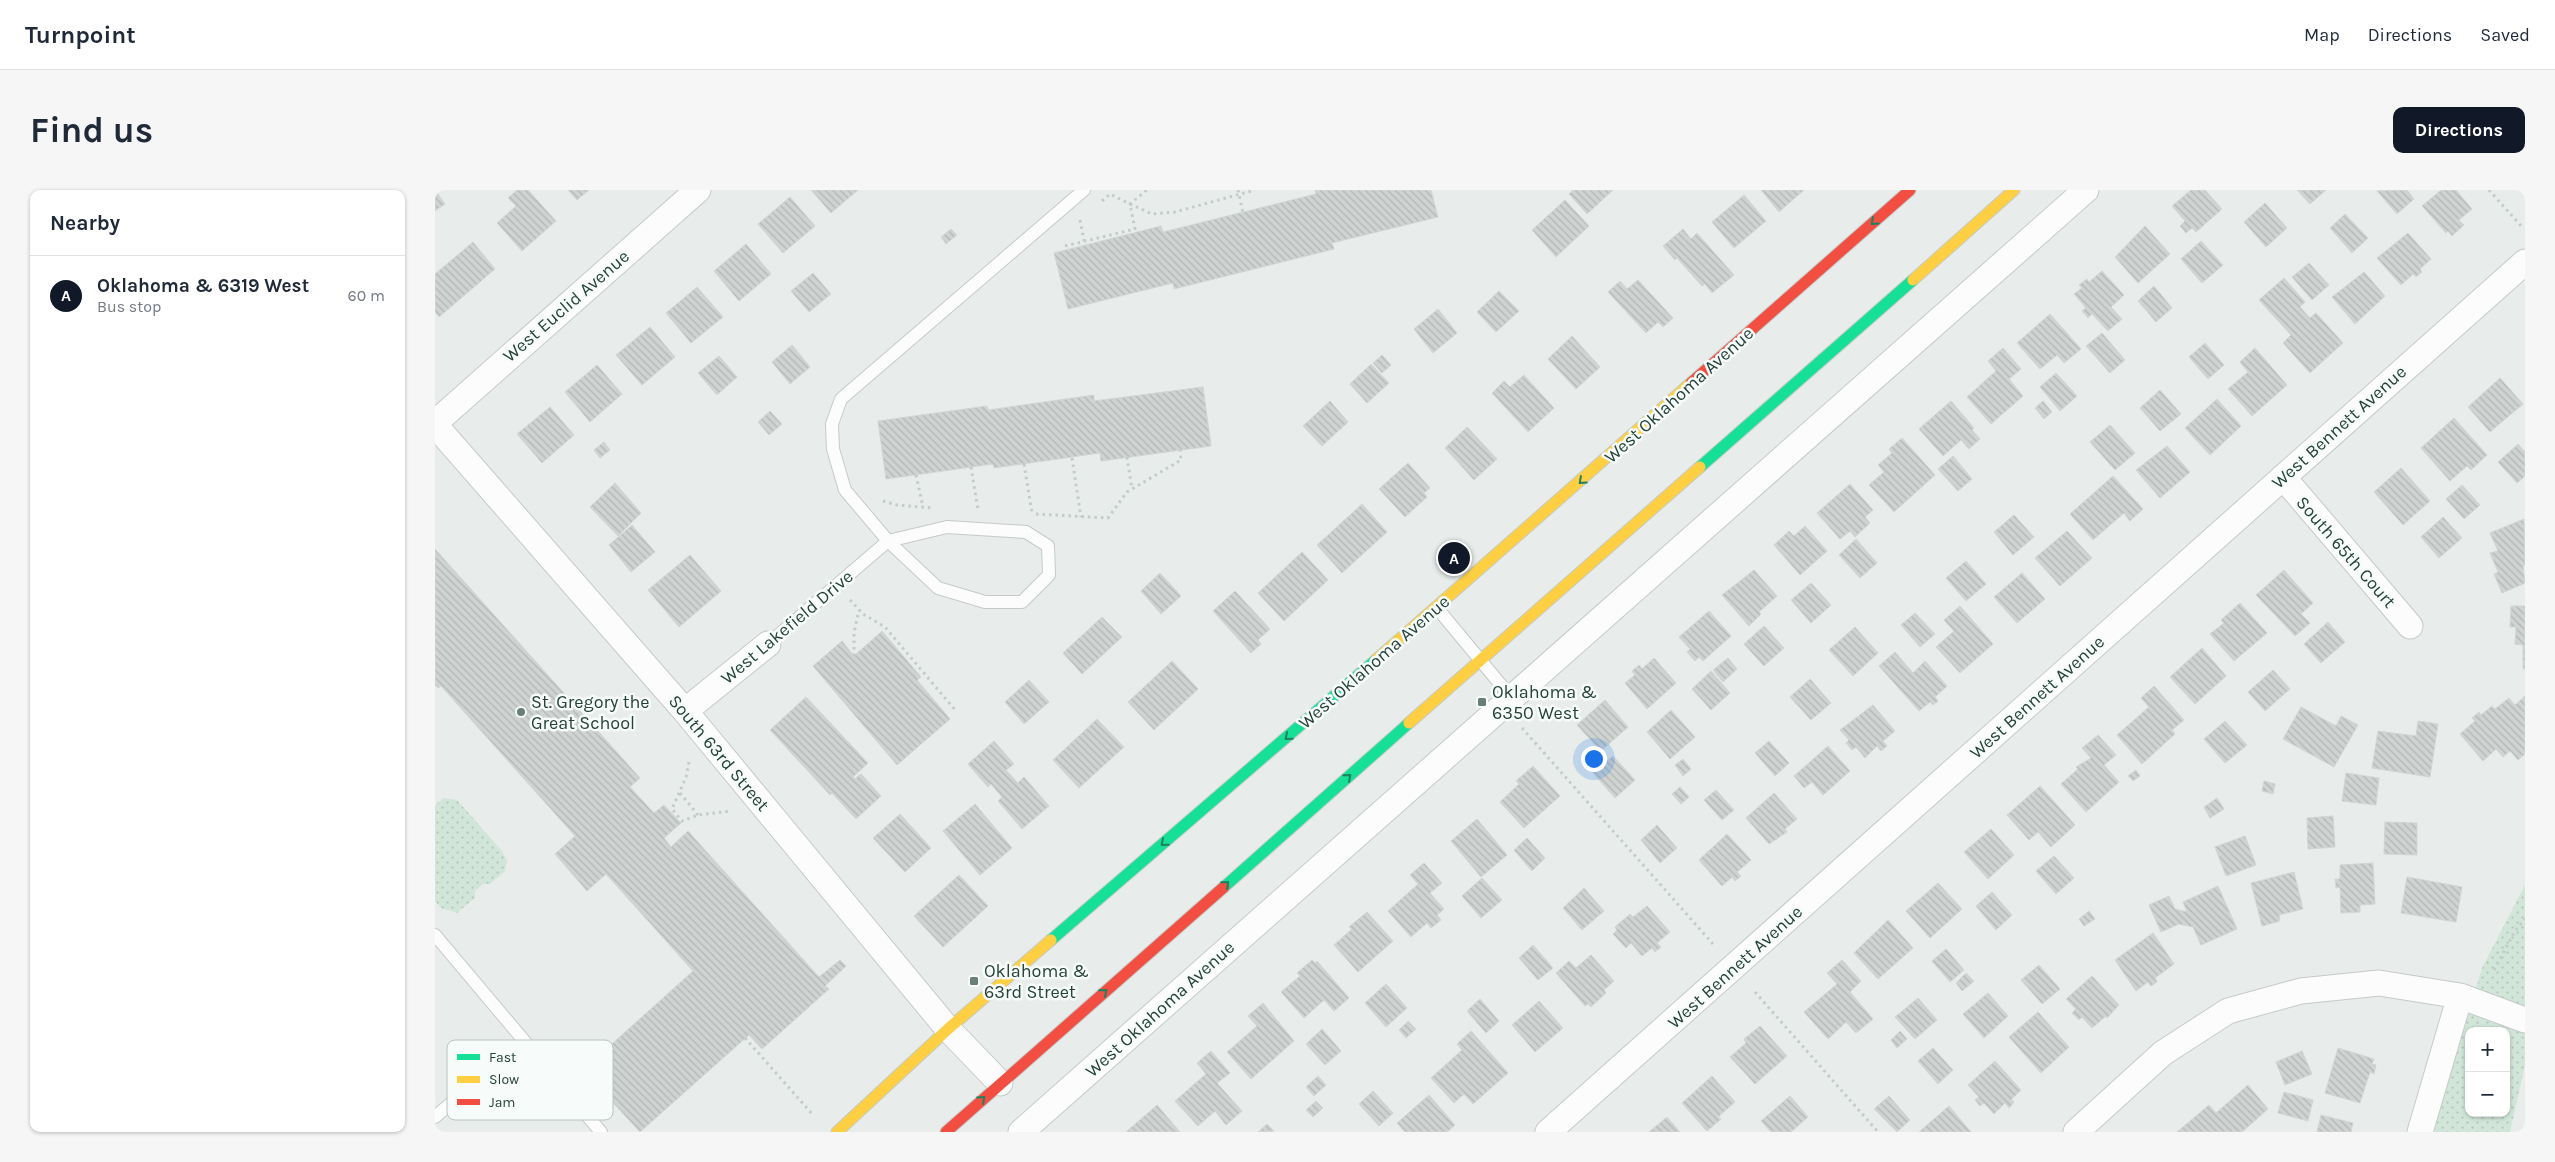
<!DOCTYPE html>
<html lang="en">
<head>
<meta charset="utf-8">
<style>
	body { margin:0; font-family:Karla,sans-serif; background:#f6f6f7; color:#1f2937 }
	.controls { position:absolute; right:15px; bottom:15px; display:grid; overflow:hidden; border-radius:10px; box-shadow:0 1px 4px #0004 }
	.controls button { width:45px; height:45px; display:grid; place-items:center; padding:0; border:0; border-bottom:1px solid #e0e1e3; background:#fff; color:#1f2937; font:25px sans-serif }
	.you { position:absolute; left:1158px; top:568px; width:18px; height:18px; margin:-12px; border:4px solid #fff; border-radius:50%; background:#1a73e8; box-shadow:0 0 0 8px #1a73e833 }
	.badge { display:grid; place-items:center; width:32px; height:32px; border-radius:50%; background:#111827; color:#fff; font-size:16px; font-weight:700 }
	.pin { position:absolute; translate:-50% -50%; border:2px solid #fff; box-shadow:0 1px 5px #0006 }
	.list { margin:0; padding:0; list-style:none }
	h2 { display:flex; justify-content:space-between; align-items:center; height:65px; margin:0; padding:0 20px; font-size:21px }
	h2 small { font-size:16px; font-weight:400; color:#747a83 }
	.list li { display:grid; grid-template-columns:32px 1fr auto; gap:15px; align-items:center; box-sizing:border-box; height:80px; padding:0 20px; border-top:1px solid #e0e1e3 }
	.list b { display:block; font-size:19px; white-space:nowrap }
	.list p { margin:0; font-size:16px; white-space:nowrap; color:#747a83 }
	.list em { font-size:16px; font-style:normal; color:#747a83 }
	.map { position:relative; flex:none; width:2090px; height:942px; overflow:hidden; border-radius:10px }
	header { display:flex; align-items:center; gap:30px; box-sizing:border-box; height:70px; padding:0 25px; background:#fff; border-bottom:1px solid #e0e1e3 }
	header strong { font-size:24px }
	nav { display:flex; gap:28px; margin-inline-start:auto; font-size:18px }
	.intro { display:flex; align-items:center; justify-content:space-between; box-sizing:border-box; height:120px; padding:0 30px }
	h1 { margin:0; font-size:35px }
	.button { padding:12px 22px; border-radius:10px; background:#111827; color:#fff; font-size:18px; font-weight:700 }
	main { display:flex; gap:30px; padding:0 30px }
	aside { flex:1; background:#fff; border-radius:10px; box-shadow:0 1px 4px #0004 }
	.map>svg:first-child { display:block }
</style>
</head>
<body>
<header>
<strong>Turnpoint</strong>
<nav><a>Map</a><a>Directions</a><a>Saved</a></nav>
</header>
<div class="intro"><h1>Find us</h1><a class="button">Directions</a></div>
<main>
<aside>
<h2>Nearby<small></small></h2>
<ul class="list">
<li><span class="badge">A</span><div><b>Oklahoma &amp; 6319 West</b><p>Bus stop</p></div><em>60 m</em></li>
</ul>
</aside>
<div class="map">
<svg width="2090" height="942" viewBox="0 0 2090 942">
	<defs>
		<pattern id="grass-dots" width="8" height="8" patternUnits="userSpaceOnUse" patternTransform="scale(1.25)"><rect width="8" height="8" fill="#d1e6d8"/><path d="M2 2h.1M6 6h.1" fill="none" stroke="#b3c6ba" stroke-width="1.8" stroke-linecap="round"/></pattern>
		<pattern id="building-back-hatch" width="6" height="6" patternUnits="userSpaceOnUse" patternTransform="scale(1.25)"><rect width="6" height="6" fill="#cfd4d2"/><path d="M-1 5l2 2M0 0l6 6M5-1l2 2" fill="none" stroke="#b2b7b5"/></pattern>
	</defs>
	<rect width="100%" height="100%" fill="#e8edeb"/>
	<path fill="url(#grass-dots)" fill-rule="evenodd" d="M9,608L22,610L67,661L72,671L70,681L55,694H48L40,701V708L22,723L6,718L0,711V615Z
		M2090,695V875L2075,942H1998L2047,778ZM2034,841H2071V923H2034Z"/>
	<path fill="url(#building-back-hatch)" stroke="#d1d6d4" d="M0,0L10,14L0,21Z
		M82,0H93L121,31L87,61L62,33L81,16L73,8Z
		M133,0H154L142,10Z
		M376,0H423L396,23Z
		M880,0H996L1003,27L897,53L899,59L739,99L738,93L633,119L619,63L726,36L728,42L881,4Z
		M1138,0H1178L1152,24L1134,4Z
		M1326,0H1369L1344,22Z
		M1756,0H1770L1787,19L1761,42L1757,38L1751,43L1745,36L1750,31L1737,16Z
		M1862,0H1891L1875,14Z
		M1972,0L1979,9L1962,24L1942,1Z
		M2006,0H2021L2037,19L2024,30L2029,35L2017,46L2013,41L2011,43L1987,16Z
		M1309,5L1331,31L1299,58L1277,32Z
		M355,7L380,36L348,63L323,34Z
		M1130,10L1154,36L1121,67L1097,40Z
		M1830,13L1852,38L1831,57L1809,32Z
		M1910,24L1933,48L1917,63L1895,38Z
		M1710,36L1735,64L1703,93L1680,67Z
		M516,39L522,45L511,54L506,47Z
		M1248,39L1256,49L1262,43L1299,85L1277,103L1270,94L1267,96L1242,68L1240,70L1228,56Z
		M1973,43L1996,69L1985,79L1987,82L1981,87L1978,84L1966,95L1942,68Z
		M1766,51L1788,75L1767,93L1746,69Z
		M38,52L60,79L4,127L0,122V84Z
		M311,54L336,84L304,111L279,81Z
		M1874,73L1894,95L1877,110L1857,87Z
		M1667,81L1689,105L1676,117L1687,129L1673,141L1657,124L1653,128L1647,121L1651,118L1639,104L1647,98L1644,95L1652,89L1654,92Z
		M1929,82L1950,106L1920,134L1897,107Z
		M378,83L396,104L374,122L356,101Z
		M1849,88L1870,112L1865,117L1875,128L1881,123L1908,153L1875,183L1848,153L1856,145L1824,110Z
		M1203,90L1238,128L1228,137L1223,132L1211,143L1173,102L1185,91L1192,99Z
		M1719,96L1737,118L1721,132L1703,111Z
		M262,97L288,127L256,153L231,123Z
		M1064,101L1084,121L1061,142L1042,122Z
		M1003,119L1022,143L998,163L979,139Z
		M1615,124L1646,159L1629,173L1622,165L1605,179L1582,153Z
		M215,137L240,167L207,195L181,165Z
		M1667,143L1690,170L1675,183L1651,156Z
		M1137,146L1165,177L1141,199L1113,169Z
		M1770,153L1789,175L1773,189L1754,167Z
		M357,155L375,177L355,194L337,172Z
		M1568,158L1586,179L1574,189L1588,206L1556,234L1532,207L1561,181L1553,171Z
		M1820,158L1852,195L1817,226L1793,199L1813,182L1805,172Z
		M947,165L956,175L947,183L938,173Z
		M284,166L302,187L282,205L263,183Z
		M936,174L954,193L932,213L915,194Z
		M162,175L187,204L155,232L130,202Z
		M1621,183L1642,206L1625,221L1605,197Z
		M1089,185L1119,218L1093,242L1057,203L1069,191L1075,197Z
		M2065,188L2088,214L2055,242L2033,217Z
		M768,197L776,256L666,271L665,263L559,278L558,274L451,289L443,231L552,216L553,220L659,205V211Z
		M1725,200L1746,224L1725,241L1705,218Z
		M1782,209L1806,236L1775,265L1750,238Z
		M895,211L913,232L887,256L868,236Z
		M1516,211L1539,238L1537,240L1545,249L1534,259L1526,250L1508,266L1484,239Z
		M1608,211L1617,222L1609,229L1600,218Z
		M115,217L139,245L107,273L82,244Z
		M335,221L347,234L334,245L323,232Z
		M2019,228L2052,265L2036,280L2032,276L2015,291L1986,258Z
		M1675,235L1700,263L1680,280L1655,252Z
		M1032,237L1062,269L1039,290L1010,258Z
		M1467,248L1500,285L1459,322L1434,295L1449,282L1443,275L1457,263L1454,259Z
		M169,252L175,260L165,268L159,260Z
		M2083,254L2090,262V286L2082,293L2063,272Z
		M1732,256L1755,282L1725,308L1701,280Z
		M1518,266L1537,289L1523,301L1503,279Z
		M973,273L995,298L989,303L992,307L970,327L944,299Z
		M1966,278L1995,311L1968,335L1939,302Z
		M1678,286L1708,319L1695,331L1689,323L1658,350L1635,324Z
		M180,293L206,323L183,346L155,317Z
		M1415,294L1438,320L1430,327L1435,333L1420,347L1415,341L1405,349L1382,323Z
		M2027,295L2045,315L2029,329L2011,309Z
		M927,314L952,342L907,383L882,355Z
		M1579,325L1599,347L1578,365L1559,342Z
		M2008,327L2027,348L2004,368L1986,347Z
		M2089,329L2090,375L2088,376L2090,393L2067,403L2059,384L2063,382L2055,363L2063,361L2055,343Z
		M197,335L220,362L196,382L174,355Z
		M1370,336L1392,361L1365,385L1339,355L1354,341L1359,346Z
		M1632,341L1657,368L1625,396L1600,368Z
		M1421,349L1442,373L1425,388L1404,365Z
		M0,359L205,588L195,597L219,623L229,615L246,633L229,648L236,657L253,641L384,787L405,770L411,776L390,796L394,799L327,859L314,845L205,942L148,880L258,781L171,684L152,701L120,664L140,646L6,496L3,498L0,495Z
		M867,362L893,390L849,431L823,403Z
		M255,365L286,401L244,437L213,400Z
		M1531,371L1551,394L1531,411L1511,388Z
		M1319,380L1342,406L1324,422L1326,424L1314,436L1287,405Z
		M1849,380L1878,413L1866,424L1875,433L1860,446L1821,405Z
		M725,383L746,406L726,424L706,401Z
		M1587,383L1610,409L1582,433L1559,407Z
		M1376,393L1396,415L1376,433L1356,410Z
		M800,401L835,439L823,450L826,454L816,463L778,421Z
		M1805,413L1832,443L1799,471L1775,444L1789,433L1786,430Z
		M1525,416L1558,454L1525,483L1501,457L1519,441L1509,430Z
		M2076,416H2090V479H2088V455L2080,454L2081,437H2075Z
		M1274,421L1296,446L1268,471L1264,467L1260,471L1252,462L1255,459L1244,447Z
		M1480,423L1500,444L1485,457L1466,435Z
		M667,427L687,447L647,484L628,463Z
		M1893,432L1910,452L1886,473L1869,454Z
		M1329,436L1349,458L1329,476L1309,454Z
		M1420,437L1443,463L1418,486L1394,460Z
		M447,441L486,487L482,490L515,529L462,575L378,476L407,451L419,466Z
		M1767,458L1791,486L1760,514L1735,487Z
		M1460,462L1478,483L1490,471L1512,496L1500,507L1503,511L1498,515L1495,512L1484,521L1444,476Z
		M1219,468L1241,493L1212,519L1190,493L1200,485L1197,481L1204,475L1207,479Z
		M1293,468L1302,479L1288,492L1278,480Z
		M737,471L763,499L719,540L693,512Z
		M1838,480L1855,499L1830,521L1813,502Z
		M1276,481L1295,503L1276,520L1257,499Z
		M1375,489L1396,513L1376,530L1355,507Z
		M594,490L614,512L589,534L570,512Z
		M1719,496L1749,530L1737,540L1740,544L1707,574L1682,545L1714,517L1706,508Z
		M2090,506V564L2083,570L2075,561L2068,567L2061,559L2048,571L2025,544L2040,531L2037,528L2044,522L2046,525L2057,516L2060,519L2074,508L2080,515Z
		M371,507L433,573L418,587L420,589L426,584L446,606L421,629L397,603L395,605L335,540Z
		M1170,510L1193,537L1166,561L1142,535Z
		M1438,515L1460,541L1448,551L1452,556L1446,561L1442,556L1430,568L1421,557L1417,560L1411,553L1414,550L1405,540Z
		M1866,517L1901,536L1906,526L1923,535L1899,577L1848,549Z
		M1236,520L1260,547L1235,569L1212,542Z
		M662,529L689,557L644,598L618,570Z
		M1790,531L1812,555L1790,573L1769,549Z
		M1983,531L2003,534L1995,587L1937,578L1943,541L1981,546Z
		M1663,545L1681,565L1669,575L1684,592L1651,622L1626,594L1643,579L1641,577L1656,568L1647,558Z
		M559,551L579,574L571,580L583,593L589,587L614,616L587,639L563,611L567,607L556,594L553,597L533,574Z
		M1334,551L1354,573L1340,586L1320,563Z
		M1393,556L1415,581L1388,605L1377,592L1369,598L1359,586Z
		M1178,566L1200,590L1180,608L1158,583Z
		M1248,569L1256,579L1248,586L1240,575Z
		M1098,576L1125,606L1089,638L1065,612L1084,594L1081,591Z
		M1701,580L1705,586L1698,591L1693,586Z
		M1911,583L1944,588L1941,615L1907,611Z
		M1829,591L1840,594L1838,604L1827,601Z
		M1605,596L1640,635L1616,657L1603,642L1594,650L1572,625Z
		M1245,597L1254,607L1246,614L1237,604Z
		M1281,600L1299,620L1287,630L1269,610Z
		M1339,603L1362,629L1350,639L1352,642L1334,654L1311,628Z
		M1782,608L1789,619L1775,628L1769,617Z
		M540,614L577,658L545,685L508,641Z
		M465,624L496,658L470,682L438,648Z
		M1898,626L1900,657L1873,659L1872,628Z
		M1042,629L1072,665L1046,687L1016,651Z
		M1950,632L1982,633V665L1949,664Z
		M1222,635L1242,658L1225,673L1206,650Z
		M1556,639L1579,665L1553,689L1529,662Z
		M1292,644L1316,670L1302,682L1306,686L1300,691L1297,687L1287,696L1264,670Z
		M1810,646L1821,675L1791,686L1780,657Z
		M1092,648L1110,668L1097,681L1079,660Z
		M1619,666L1639,688L1621,704L1601,681Z
		M989,673L1007,693L995,703L1009,719L1002,725L1006,730L996,738L992,733L976,747L953,721L983,694L975,685Z
		M1938,673L1940,714L1925,715V722L1906,723L1905,697L1901,698L1900,689H1905V675Z
		M1859,682L1868,719L1844,725L1845,731L1827,736L1816,693Z
		M524,685L553,716L508,757L479,726Z
		M1972,687L2027,697L2021,732L1966,723Z
		M1047,688L1067,710L1046,728L1027,706Z
		M1503,693L1527,719L1495,748L1471,721Z
		M1783,696L1802,739L1766,755L1758,737L1744,734L1726,742L1714,715L1734,706L1740,719L1752,722L1748,712Z
		M1149,698L1169,721L1147,740L1128,718Z
		M1557,702L1577,725L1561,740L1541,716Z
		M1212,716L1235,742L1222,753L1226,757L1220,762L1217,758L1207,766L1196,753L1191,758L1178,744L1182,740L1180,737L1195,724L1198,727Z
		M1654,721L1660,729L1649,736L1644,729Z
		M932,722L958,751L923,782L899,755L917,739L914,737Z
		M1453,730L1478,758L1443,789L1419,763Z
		M1718,743L1739,774L1720,788L1722,792L1716,796L1713,792L1701,801L1680,770Z
		M1098,755L1118,778L1103,790L1084,768Z
		M1511,759L1529,780L1515,792L1497,771Z
		M1156,765L1179,791L1169,800L1171,803L1156,817L1153,814L1150,816L1121,783L1134,771L1141,778Z
		M877,770L880,773L882,771L914,808L899,821L889,810L869,828L846,802L865,786L862,783Z
		M1407,770L1426,791L1415,802L1438,829L1421,843L1411,832L1393,849L1369,822L1402,794L1392,783Z
		M1604,775L1625,799L1607,814L1586,790Z
		M1531,783L1539,791L1527,801L1521,793Z
		M1657,786L1684,815L1672,828L1671,826L1657,838L1647,827L1644,830L1637,823L1641,819L1631,809Z
		M951,794L972,818L951,837L930,813Z
		M1553,803L1573,826L1549,848L1528,824Z
		M1483,808L1502,830L1480,849L1460,827Z
		M1045,809L1064,831L1051,843L1032,821Z
		M1104,811L1128,838L1100,862L1077,835Z
		M828,813L859,851L816,889L792,862L822,836L813,826Z
		M1603,822L1634,857L1606,883L1574,847Z
		M973,831L981,839L971,848L964,840Z
		M1325,836L1352,866L1320,894L1295,867L1311,853L1309,849Z
		M887,839L906,861L890,875L871,854Z
		M1036,841L1073,883L1038,914L1029,904L1019,913L996,888L1027,860L1022,854Z
		M1465,841L1472,849L1462,858L1456,850Z
		M1498,858L1518,880L1503,894L1483,871Z
		M1903,858L1939,869L1937,874L1941,875L1939,884L1935,882L1925,913L1890,903Z
		M776,861L795,883L782,893L807,921L791,935L780,921L763,936L740,911L771,884L762,873Z
		M1867,861L1877,884L1850,895L1841,872Z
		M1560,871L1586,900L1576,910L1579,912L1574,918L1570,913L1559,924L1549,913L1545,916L1540,910L1544,907L1533,895Z
		M883,886L891,895L879,906L871,897Z
		M1277,886L1300,912L1283,927L1286,929L1272,941L1247,913Z
		M1813,895L1833,919L1807,942H1742L1774,915L1781,923Z
		M938,901L958,923L944,936L924,914Z
		M1849,902L1878,910L1873,931L1843,923Z
		M994,905L1020,935L1012,942H970L962,933Z
		M1355,906L1373,927L1356,942H1336L1326,931Z
		M1454,906L1475,930L1462,942L1439,919Z
		M881,911L888,918L878,927L871,920Z
		M722,915L745,942H691Z
		M1514,916L1536,942H1484Z
		M1886,925L1918,933L1916,942H1882Z
		M1232,927L1245,942H1214Z
		M832,934L839,941L823,942Z"/>
	<g fill="none" stroke-linecap="round" stroke-linejoin="round">
		<g stroke="#c5cac8" stroke-width="14">
			<path id="lane" d="M1002,418L1076,507
				M333,454L453,351L512,337L591,342L613,356L614,385L587,412H550L503,398L453,351L410,300L398,259L397,234L406,209L649,0
				M0,745L166,942
				M0,927L89,851"/>
		</g>
		<g stroke="#c5cac8" stroke-width="27">
			<path id="street" d="M0,233L263,0
				M0,235L250,521L513,839L565,893
				M1848,287L1975,436
				M250,521L333,454
				M586,942L1651,0
				M1113,942L2090,72
				M1641,942L1728,863L1793,821L1866,801L1944,793L2025,806L2090,830
				M1985,942L2025,806"/>
		</g>
		<g stroke="#c3cbc8" stroke-width="13">
			<path id="fast" d="M1265,277L1478,90
				M789,697L974,533
				M616,750L941,470"/>
		</g>
		<g stroke="#c3cbc8" stroke-width="13">
			<path id="slow" d="M1478,90L1579,0
				M941,470L1256,193
				M974,533L1265,277
				M402,942L513,839L616,750"/>
		</g>
		<g stroke="#c3cbc8" stroke-width="13">
			<path id="jam" d="M1256,193L1475,0
				M511,942L789,697"/>
		</g>
		<path stroke="#c3ccca" stroke-width="3" stroke-dasharray="2.5 4" stroke-linecap="butt" d="M803,0L808,23
			M2054,0L2087,37
			M667,11L675,4L695,14L712,0
			M645,30L649,51
			M630,56L700,39L695,14L717,24L740,22L820,0
			M692,267L697,299
			M637,268L646,327
			M589,274L597,323
			M536,277L543,320
			M481,285L488,317
			M448,311L462,315L498,318
			M601,324L673,328L692,302L746,270L745,260
			M415,410L428,424L450,437L521,521
			M419,466V443L424,420
			M1087,538L1278,754
			M254,572L251,587L237,619L247,631L263,625L296,621
			M245,603L263,625
			M2059,780L2080,741L2090,729
			M1320,802L1443,942
			M310,848L379,926"/>
		<use href="#lane" stroke="#fcfcfc" stroke-width="12"/>
		<use href="#street" stroke="#fcfcfc" stroke-width="25"/>
		<use href="#fast" stroke="#16e098" stroke-width="11"/>
		<use href="#slow" stroke="#ffcf43" stroke-width="11"/>
		<use href="#jam" stroke="#f24e42" stroke-width="11"/>
	</g>
	<defs><path id="oneway-chevron" d="M-2-3.5L2.5 0L-2 3.5" fill="none" stroke-width="1.6" stroke-linecap="round" stroke-linejoin="round" transform="scale(1.25)"/></defs>
	<g stroke="#1e8160">
		<use href="#oneway-chevron" transform="translate(1439 32) rotate(138)"/>
		<use href="#oneway-chevron" transform="translate(1147 291) rotate(138)"/>
		<use href="#oneway-chevron" transform="translate(853 547) rotate(139)"/>
		<use href="#oneway-chevron" transform="translate(913 587) rotate(-41)"/>
		<use href="#oneway-chevron" transform="translate(729 653) rotate(139)"/>
		<use href="#oneway-chevron" transform="translate(791 694) rotate(-41)"/>
		<use href="#oneway-chevron" transform="translate(669 802) rotate(-41)"/>
		<use href="#oneway-chevron" transform="translate(547 909) rotate(-42)"/>
	</g>
	<g fill="#697e78" stroke="#f7fbf9" stroke-width="2">
		<rect x="1042" y="507" width="10" height="10" rx="2.5"/>
		<circle cx="86" cy="522" r="5"/>
		<rect x="534" y="786" width="10" height="10" rx="2.5"/>
	</g>
	<g text-anchor="middle" stroke-width="5" stroke-linejoin="round" paint-order="stroke">
		<g font-size="18" fill="#24423a" stroke="#f7fbf9">
			<text transform="translate(131 116) rotate(-41)" y="6">West Euclid Avenue</text>
			<text transform="translate(1244 205) rotate(-42)" y="6">West Oklahoma Avenue</text>
			<text transform="translate(1904 237) rotate(-42)" y="6">West Bennett Avenue</text>
			<text transform="translate(1911 362) rotate(49)" y="6">South 65th Court</text>
			<text transform="translate(352 437) rotate(-40)" y="6">West Lakefield Drive</text>
			<text transform="translate(939 472) rotate(-41)" y="6">West Oklahoma Avenue</text>
			<text transform="translate(1602 507) rotate(-42)" y="6">West Bennett Avenue</text>
			<text transform="translate(284 563) rotate(50)" y="6">South 63rd Street</text>
			<text transform="translate(1300 777) rotate(-42)" y="6">West Bennett Avenue</text>
			<text transform="translate(725 819) rotate(-42)" y="6">West Oklahoma Avenue</text>
		</g>
		<g font-size="18" fill="#24423a" stroke="#f7fbf9" text-anchor="start">
			<text x="1057" y="508">Oklahoma &amp;<tspan x="1057" dy="21">6350 West</tspan></text>
			<text x="96" y="518">St. Gregory the<tspan x="96" dy="21">Great School</tspan></text>
			<text x="549" y="787">Oklahoma &amp;<tspan x="549" dy="21">63rd Street</tspan></text>
		</g>
	</g>
	<rect x="12" y="850" width="166" height="80" rx="8" fill="#f7fbf9" stroke="#b8c4c0" stroke-width="1"/>
	<rect x="22" y="864" width="23" height="6" fill="#16e098"/>
	<rect x="22" y="886" width="23" height="7" fill="#ffcf43"/>
	<rect x="22" y="909" width="23" height="6" fill="#f24e42"/>
	<g font-size="14" fill="#24423a">
		<text x="54" y="872">Fast</text>
		<text x="54" y="894">Slow</text>
		<text x="54" y="917">Jam</text>
	</g>
</svg>
<div class="controls">
<button>+</button>
<button>−</button>
</div>
<div class="you"></div>
<div class="pin badge" style="left:1019px;top:368px">A</div>
</div>
</main>
</body>
</html>
